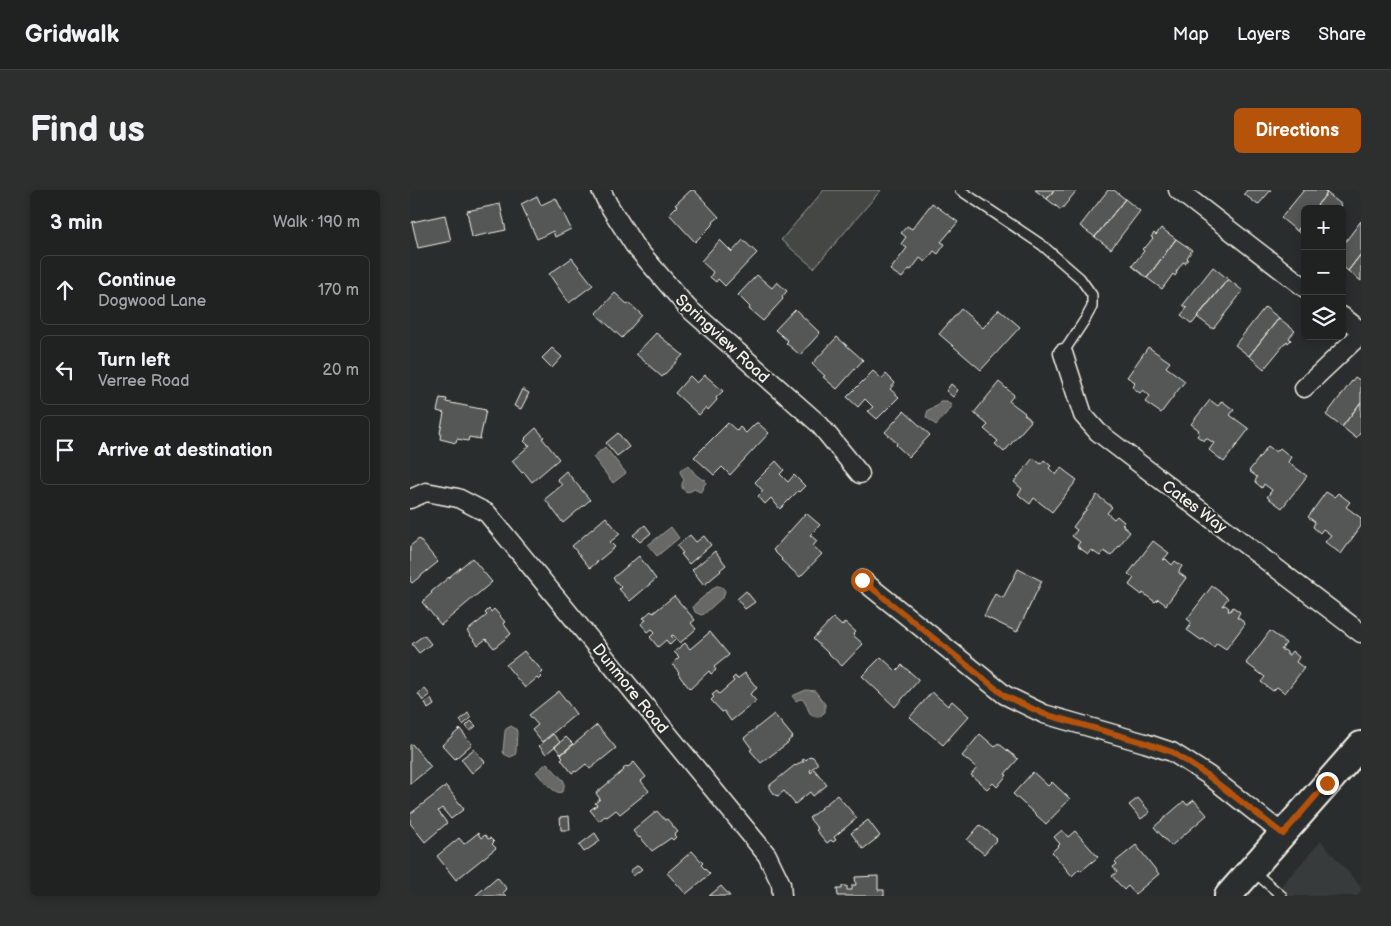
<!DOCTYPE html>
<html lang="en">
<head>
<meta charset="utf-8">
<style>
	body { margin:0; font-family:"Balsamiq Sans",sans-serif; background:#2d2f2f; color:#f1f3f6 }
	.controls { position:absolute; right:15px; top:15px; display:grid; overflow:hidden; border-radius:8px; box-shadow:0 2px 8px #0003 }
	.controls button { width:45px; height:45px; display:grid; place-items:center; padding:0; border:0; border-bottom:1px solid #3d3f40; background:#202222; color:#f1f3f6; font:25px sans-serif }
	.stop { position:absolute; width:15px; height:15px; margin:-11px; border:4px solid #b45309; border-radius:50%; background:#fff }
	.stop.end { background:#b45309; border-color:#fff; box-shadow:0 1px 5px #0008 }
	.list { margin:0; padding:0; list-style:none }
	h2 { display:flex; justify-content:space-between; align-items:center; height:65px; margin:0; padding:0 20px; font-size:21px }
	h2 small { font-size:16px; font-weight:400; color:#a2a4a5 }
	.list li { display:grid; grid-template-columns:32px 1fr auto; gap:15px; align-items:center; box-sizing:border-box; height:70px; margin:0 10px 10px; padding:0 10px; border:1px solid #3d3f40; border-radius:8px }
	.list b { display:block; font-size:19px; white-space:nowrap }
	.list p { margin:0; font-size:16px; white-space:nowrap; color:#a2a4a5 }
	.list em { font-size:16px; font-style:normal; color:#a2a4a5 }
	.icon { flex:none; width:28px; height:28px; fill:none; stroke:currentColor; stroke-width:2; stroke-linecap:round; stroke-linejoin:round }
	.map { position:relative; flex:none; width:951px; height:706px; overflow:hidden; border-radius:8px }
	header { display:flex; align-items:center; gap:30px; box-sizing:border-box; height:70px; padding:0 25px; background:#202222; border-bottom:1px solid #3d3f40 }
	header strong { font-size:24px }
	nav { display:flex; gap:28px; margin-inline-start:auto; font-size:18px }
	.intro { display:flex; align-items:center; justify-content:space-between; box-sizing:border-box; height:120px; padding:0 30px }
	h1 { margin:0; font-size:35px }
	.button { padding:12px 22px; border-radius:8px; background:#b45309; color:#fff; font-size:18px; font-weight:700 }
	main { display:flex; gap:30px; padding:0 30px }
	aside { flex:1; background:#202222; border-radius:8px; box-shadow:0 2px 8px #0003 }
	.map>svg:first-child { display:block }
</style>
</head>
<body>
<header>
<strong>Gridwalk</strong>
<nav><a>Map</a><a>Layers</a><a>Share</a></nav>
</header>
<div class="intro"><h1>Find us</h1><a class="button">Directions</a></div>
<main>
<aside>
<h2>3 min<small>Walk · 190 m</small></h2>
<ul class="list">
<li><svg class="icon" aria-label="ahead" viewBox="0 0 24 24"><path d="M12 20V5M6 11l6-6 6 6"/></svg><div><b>Continue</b><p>Dogwood Lane</p></div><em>170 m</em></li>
<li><svg class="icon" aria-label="left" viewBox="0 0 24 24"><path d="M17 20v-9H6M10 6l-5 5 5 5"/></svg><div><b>Turn left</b><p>Verree Road</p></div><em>20 m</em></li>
<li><svg class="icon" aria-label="arrive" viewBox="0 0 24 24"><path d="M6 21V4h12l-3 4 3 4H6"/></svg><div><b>Arrive at destination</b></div></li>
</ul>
</aside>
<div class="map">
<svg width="951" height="706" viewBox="0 0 951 706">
	<rect width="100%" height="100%" fill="#2a2d2e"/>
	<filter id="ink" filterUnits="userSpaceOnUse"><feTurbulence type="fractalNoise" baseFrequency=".02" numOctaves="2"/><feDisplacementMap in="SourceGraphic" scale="10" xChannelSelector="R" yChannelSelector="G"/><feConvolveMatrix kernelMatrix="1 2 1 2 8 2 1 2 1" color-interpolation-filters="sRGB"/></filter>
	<g filter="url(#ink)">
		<path fill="#373a3a" d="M911,651L951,697V706H862Z"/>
		<path fill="#444645" stroke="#9c9c96" d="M414,0H471L404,78L371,50Z"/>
		<path fill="#676866" stroke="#9f9f9a" d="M530,211H537L541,215V218L526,235L516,227L518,220L527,216Z
			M195,257L216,283L203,293L183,267Z
			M277,276L280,277L285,284L293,290L295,289L296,293L294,295L293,300L290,302L284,299C276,306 268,298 274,290L270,282L271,279Z
			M261,337L269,348L247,366L238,355Z
			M306,396C311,396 313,397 315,401L313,407L294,424L291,425L285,422L283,417L285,414Z
			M396,500L405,501L415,514V522L409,527C398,528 399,518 394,510L390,509L386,511L382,506Z
			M101,536L106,539L107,542L106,562L105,565L100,567L94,564L93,561L95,541L96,539Z
			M137,573L154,591C156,619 131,588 126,582Z"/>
		<path fill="#555756" stroke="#f4f1e8" d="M281,0H284L309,27L303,32L304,33L285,52L259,24L267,16L265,15Z
			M625,0H644L637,9Z
			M644,0H667L651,20L637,9Z
			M698,0H704L715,9L685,47L670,36Z
			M837,0H861L848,15L834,4Z
			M894,0H914L917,3L904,19H895V31L887,41L871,28Z
			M917,3L932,15L929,19H904Z
			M127,6L131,15L146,8L161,39L145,47L143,41L127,49L111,14Z
			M715,9L730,21L701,59L685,47Z
			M522,13L548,32L531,52L535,54L528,64L524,61L515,72L510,68L501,80L499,79L492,88L480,80L497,58L491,54L496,47L491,43L497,36L502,39Z
			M90,14L96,40L62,47L57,21Z
			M35,25L41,51L8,58L2,32Z
			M895,31V47L887,41Z
			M951,31V64L938,81L932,76V56Z
			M751,38L766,49L737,88L722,76L734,61L732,59L734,57L735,58L743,48L741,47L744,43L746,45Z
			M766,49L782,60L777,68L778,69L775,73L773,72L766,82L767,83L765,86L763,84L752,99L737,88Z
			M310,50L322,62L333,50L347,63L315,96L308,89L306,92L300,87L303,82L291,71Z
			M951,64V91L938,81Z
			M162,68L183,95L159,113L139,84Z
			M803,77L818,89L782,134L771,125L777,118L773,115Z
			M347,85L362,98L367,92L377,101L372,107L373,109L353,131L339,119L340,117L328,105Z
			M818,89L833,101L803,139L787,127Z
			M205,103L217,114L219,113L232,125L212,148L186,124Z
			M855,117L869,128L839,166L825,155Z
			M385,119L410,143L390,165L376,153L378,151L365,140Z
			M551,119L573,138L589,119L610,137L571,180L529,144Z
			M869,128L885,141L879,148L881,150L878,153L877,151L854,179L839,166Z
			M246,143L273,165L252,187L226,164Z
			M427,147L453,170L427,199L413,187L415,186L402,174Z
			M738,157L760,172L756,177L775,191L751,223L735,212L740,206L733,200L730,203L723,198L725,192L717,187Z
			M142,158L152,167L142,178L132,168Z
			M463,181L472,189L476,184L485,193L480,199L489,207L467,229L458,221L463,217L455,209L448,217L437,207Z
			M295,185L313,201L306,208L307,210L298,220L296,217L289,225L265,203L280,186L287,193Z
			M945,187L951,191V212L932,237L916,225Z
			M589,192L604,205L599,211L615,223L614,224L619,228L621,231L594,262L585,254L588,251L574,239L578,235L564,223Z
			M541,194L548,200L543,207L536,201Z
			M112,199L119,203L111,219L104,216Z
			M30,208L37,209L36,212L76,220L70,249L59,247L58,251L47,249L46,253L30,249L31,243H30L34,223L27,221Z
			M800,210L808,216L812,211L824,220L820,225L839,239L814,272L799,260L804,253L796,248L794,251L787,246L789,243L788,241L789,240L781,234Z
			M951,212V242L946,248L932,237Z
			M494,221L520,245L499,267L486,255L487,253L475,242Z
			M318,233L327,241L330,237L336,243L346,233H348L359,243L320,285L312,277L304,285L284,267Z
			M126,238L134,247L132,248L149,269L122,292L114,282L112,283L102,271L120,255H118L114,251L116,249L115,248Z
			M208,243L219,257L207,266L196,253Z
			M858,256L866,262L870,258L881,267L878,272L897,286L872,318L857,307L862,300L854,294L852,298L845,292L847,287L839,281Z
			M623,268L631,274L634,270L641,276L639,278L646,285L651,278L667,290L642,322L624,308L620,314L611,307L608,304L612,299L604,292Z
			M366,271L374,280L370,284L378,292L384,285L395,296L389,302L388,301L370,319L361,308L355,314L348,306L353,301L345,292Z
			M156,281L180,310L153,333L135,309L152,295L147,289Z
			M916,302L924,307L928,303L940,312L936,317L951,328V336L931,364L915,352L921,345L913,339L910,343L903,337L905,332L898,327Z
			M687,305L702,317L697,323L704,329L707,326L714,332L712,334L714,335L713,336L720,342L701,366L694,361L690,366L681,360L678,364L667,356L670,352L662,346L667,340L663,337Z
			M396,323L410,335L400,345L407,351L403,356L412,364L390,387L371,370L372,369L363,360Z
			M196,327L210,344L200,352L205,357L180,378L162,356Z
			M235,335L241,343L230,352L223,345Z
			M280,345L286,352L294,346L301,355L279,374L271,364L273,363L267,356Z
			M9,349L28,372L2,393L0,391V356Z
			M743,351L759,363L753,370L756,369L762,375L765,371L772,376L769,381V383L776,388L756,415L748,409L745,412L733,403L732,405L719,395L724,388L718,384Z
			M305,361L316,375L310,380L311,381L294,395L282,380Z
			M229,366L246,389L220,411L209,399L211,397L203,388Z
			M62,368L82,392L31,435L12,412L22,403L21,402Z
			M608,379L632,391L607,442L574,426L585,404L593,408Z
			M802,396L818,408L812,416L815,415L819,418L818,421H820L823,417L830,422L827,428H830L835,434L816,459L807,453L804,457L793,449L791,450L777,440L782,433L777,429Z
			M336,401L345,412L335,419L327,409Z
			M264,406L285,430L281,433L286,439L270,453L263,445L261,446L265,450L260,455L256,450L248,457L240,447L245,442L242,439L238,442L231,434L236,430L233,428L241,421L243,423Z
			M79,419L81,422L84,419L95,432L93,433L101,444L84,458L76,449L68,455L57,441L77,425L75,423Z
			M423,428L432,436L435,432L446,442L443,445L453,454L432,476L403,449Z
			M860,441L876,453L871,460H874L877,462V465H879L882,461L889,467L886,472L894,478L875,503L867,497L863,501L851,492L855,487L836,473Z
			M300,442L319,465L304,477L306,480L301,484L299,481L280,499L271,488L268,483L269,482L262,474L269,467L264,462L275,453L280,459Z
			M14,445L21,454L9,463L2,454Z
			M114,461L122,471L123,470L133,482L130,485L132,487L129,490L127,488L115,498L96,475Z
			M471,467L486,481L492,475L508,489V491L485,517L452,486Z
			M335,483L347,498L340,504L346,511L321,531L314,521L312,522L301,510L304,507L302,505L307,501L309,504L324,491L322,489L325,486L327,489Z
			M15,499L20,505L13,511L8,504Z
			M149,501L166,524L132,552L122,540L128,535L119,525Z
			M522,502L538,516L542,511L559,526L533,555L500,527Z
			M21,509L24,515L18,519L15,513Z
			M58,523L61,528L53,535L50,530Z
			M364,524L383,547L378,551L379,552L351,573L340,560L342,559L334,548Z
			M61,531L66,536L60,541L56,536Z
			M187,535L206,558L180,579L176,574L166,582L165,581L162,583L151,569L153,567L151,565Z
			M50,539L62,554L45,569L32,555Z
			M143,544L150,552L136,564L129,556Z
			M570,544L585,557L588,553L608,569L595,584L597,585L587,597L583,593L577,599L561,585L567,578L552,566Z
			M156,547L163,554L151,564L145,557Z
			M2,554L21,577L0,594V555Z
			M64,559L75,572L62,583L51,569Z
			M400,566L403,567L407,572V575L400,580L401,583L404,579L417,595L403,606L400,602L385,614L374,601L368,606L365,605L360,598V595L385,575L386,576L391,572H394L392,570L395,569L396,570Z
			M224,572L236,587L231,591L239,601L210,624L206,620L197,627L195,626L189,631L180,620L187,615L185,613L190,609L186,603L214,580L213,579L217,576L218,577Z
			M623,582L638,596L642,592L660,609L636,634L603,604Z
			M36,596L54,619L41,629L32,618L28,621L37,633L15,652L0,633V624Z
			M427,605L447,628L424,647L426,650L423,652L421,650L417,653L406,640L408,639L399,628Z
			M728,608L740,622L731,629L719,615Z
			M784,610L797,625L761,656L744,637L774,611L777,615Z
			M247,621L255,630L257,629L268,642L264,645L266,647L263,650L261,648L242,661L230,647L229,648L223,641Z
			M159,626L160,640H151L150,627Z
			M458,630L470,646L453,659L441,643Z
			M570,635L587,649L574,664L557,650Z
			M652,640L658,647L665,641L688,667L671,681L669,679L662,686L642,662L650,654L644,647Z
			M68,643L71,648L75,645L78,649L80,648L84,652L82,654L86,658L46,690L27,666L49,648L54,654Z
			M185,643L190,651L174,662L169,655Z
			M726,655L749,684L725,704L718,696L714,700L702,686L707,682L703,677L707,674L705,672Z
			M282,661L293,673L291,675L300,684L276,704L257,683Z
			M228,675L232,679L223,686L220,681Z
			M468,686V700H474V706H428L427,699H432V696H437V700H442V695H446L445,687Z
			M87,687L97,699L93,703L96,706H65Z
			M311,696L320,706H299Z"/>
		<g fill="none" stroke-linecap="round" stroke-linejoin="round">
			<g stroke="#f4f1e8" stroke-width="12">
				<path id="service" d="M550,0L632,55L670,88L682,105V117L676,128L653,163
					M844,682L872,706"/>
			</g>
			<g stroke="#f4f1e8" stroke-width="21">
				<path id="minor" d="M191,0L198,14L224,55L277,117L409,234L450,284
					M768,0L895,98
					M932,126L951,141
					M653,163L673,225L688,242L951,443
					M894,198L951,144
					M0,309L16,302L48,308L77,323L357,665L371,694L372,706
					M452,390L595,505L634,524L735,553L762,562L798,585L873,644"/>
			</g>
			<g stroke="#f4f1e8" stroke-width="30">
				<path id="secondary" d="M818,706L951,555"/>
			</g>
			<use href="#service" stroke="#2a2d2e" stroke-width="9"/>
			<use href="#minor" stroke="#2a2d2e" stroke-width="18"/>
			<use href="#secondary" stroke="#2a2d2e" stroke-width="26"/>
		</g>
	</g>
	<g fill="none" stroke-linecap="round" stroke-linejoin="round" filter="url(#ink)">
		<path stroke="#b45309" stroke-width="6" d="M452,390L595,506L634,524L736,553L762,562L798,586L873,644L917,593"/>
	</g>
	<g text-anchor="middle" stroke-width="4" stroke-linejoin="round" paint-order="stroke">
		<g font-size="16" fill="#f4f1e8" stroke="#2a2d2e">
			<text transform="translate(313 148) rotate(43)" y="6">Springview Road</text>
			<text transform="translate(785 316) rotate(37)" y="6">Cates Way</text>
			<text transform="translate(221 498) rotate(51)" y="6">Dunmore Road</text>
		</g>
	</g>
</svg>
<div class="controls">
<button>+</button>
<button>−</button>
<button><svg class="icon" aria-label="layers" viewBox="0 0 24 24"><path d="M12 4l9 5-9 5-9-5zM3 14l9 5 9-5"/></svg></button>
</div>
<div class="stop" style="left:452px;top:390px"></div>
<div class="stop end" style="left:917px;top:593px"></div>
</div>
</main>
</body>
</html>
